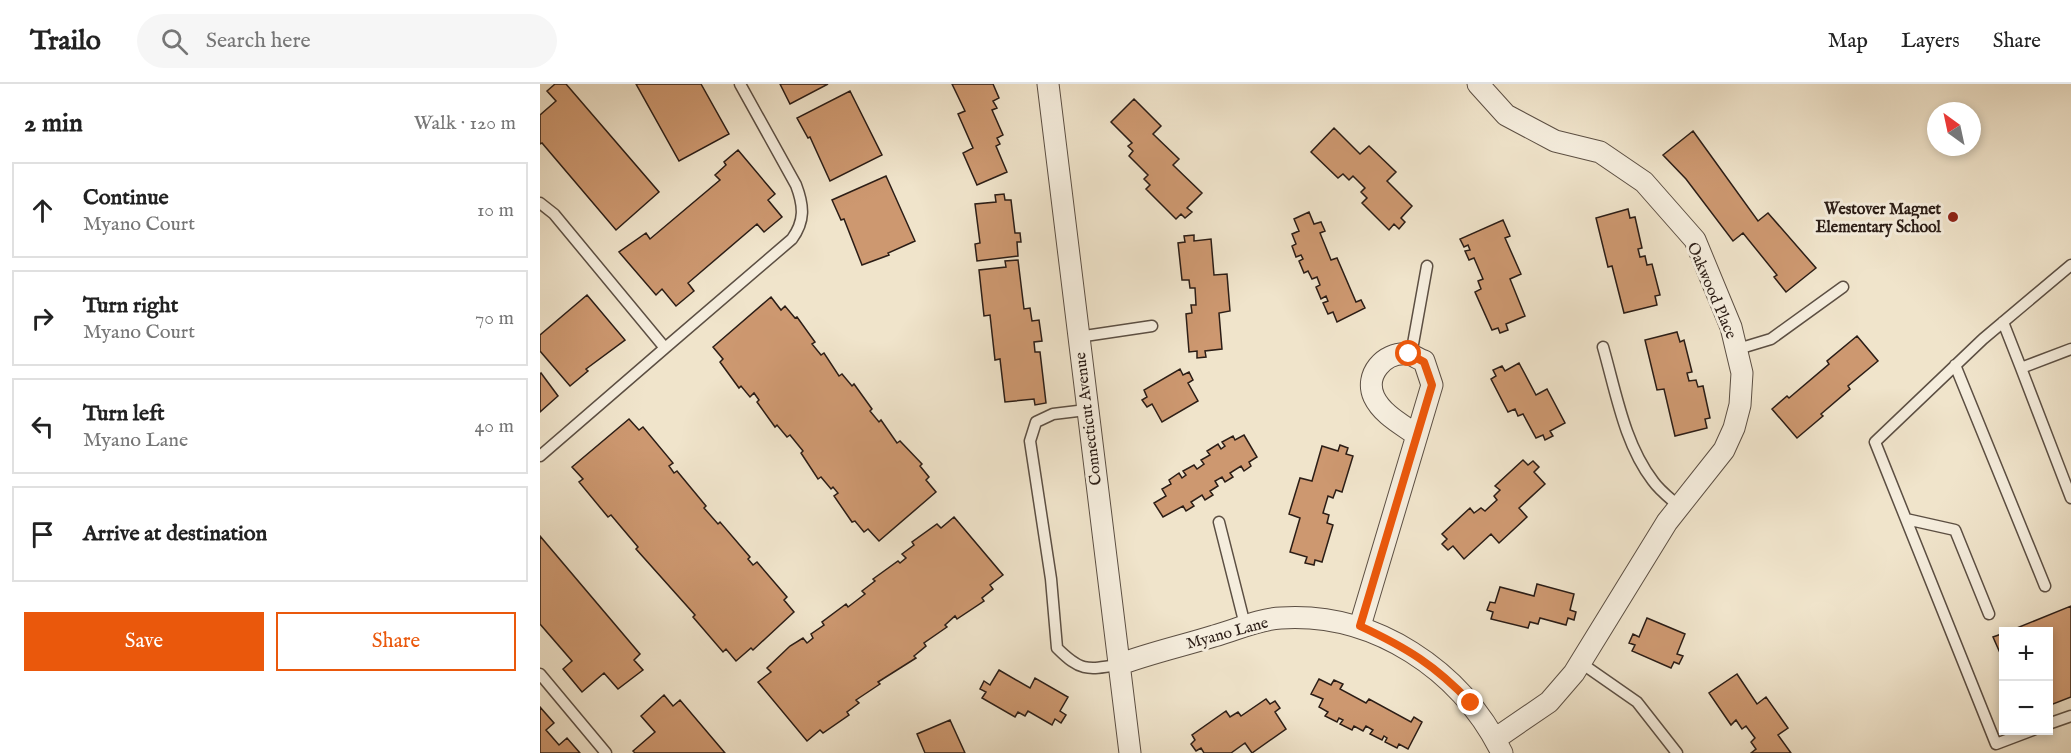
<!DOCTYPE html>
<html lang="en">
<head>
<meta charset="utf-8">
<style>
	body { margin:0; font-family:"IM FELL English",serif; background:#f6f6f6; color:#222 }
	.controls { position:absolute; right:18px; bottom:18px; display:grid; overflow:hidden; border-radius:0px; box-shadow:0 3px 9px #0003 }
	.controls button { width:54px; height:54px; display:grid; place-items:center; padding:0; border:0; border-bottom:2px solid #e0e0e0; background:#fff; color:#222; font:30px sans-serif }
	.compass { position:absolute; left:1387px; top:18px; width:54px; height:54px; border-radius:50%; background:#fff; box-shadow:0 3px 9px #0003; rotate:327deg }
	.stop { position:absolute; width:18px; height:18px; margin:-14px; border:4px solid #ea580c; border-radius:50%; background:#fff }
	.stop.end { background:#ea580c; border-color:#fff; box-shadow:0 2px 6px #0008 }
	.list { margin:0; padding:0; list-style:none }
	h2 { display:flex; justify-content:space-between; align-items:center; height:78px; margin:0; padding:0 24px; font-size:26px }
	h2 small { font-size:20px; font-weight:400; color:#767676 }
	.list li { display:grid; grid-template-columns:39px 1fr auto; gap:18px; align-items:center; box-sizing:border-box; height:96px; margin:0 12px 12px; padding:0 12px; border:2px solid #e0e0e0; border-radius:0px }
	.list b { display:block; font-size:22px; white-space:nowrap }
	.list p { margin:0; font-size:20px; white-space:nowrap; color:#767676 }
	.list em { font-size:20px; font-style:normal; color:#767676 }
	.actions { display:flex; gap:12px; padding:18px 24px }
	.actions a { flex:1; padding:14px 0; border:2px solid #ea580c; border-radius:0px; text-align:center; font-size:21px; color:#ea580c }
	.actions .main { background:#ea580c; color:#fff }
	.icon { flex:none; width:33px; height:33px; fill:none; stroke:currentColor; stroke-width:2; stroke-linecap:round; stroke-linejoin:round }
	.map { position:relative; flex:none; width:1531px; height:669px; overflow:hidden }
	header { display:flex; align-items:center; gap:36px; box-sizing:border-box; height:84px; padding:0 30px; background:#fff; border-bottom:2px solid #e0e0e0 }
	header strong { font-size:28px }
	nav { display:flex; gap:33px; margin-inline-start:auto; font-size:21px }
	.search { width:420px; height:54px; background:#f6f6f6; display:flex; align-items:center; gap:15px; box-sizing:border-box; padding:0 21px; border-radius:33px; color:#767676; font-size:22px }
	main { display:flex }
	aside { flex:1; background:#fff }
	.map>svg:first-child { display:block }
</style>
</head>
<body>
<header>
<strong>Trailo</strong>
<div class="search"><svg class="icon" aria-label="search" viewBox="0 0 24 24"><circle cx="10" cy="10" r="6"/><path d="M15 15l6 6"/></svg>Search here</div>
<nav><a>Map</a><a>Layers</a><a>Share</a></nav>
</header>
<main>
<aside>
<h2>2 min<small>Walk · 120 m</small></h2>
<ul class="list">
<li><svg class="icon" aria-label="ahead" viewBox="0 0 24 24"><path d="M12 20V5M6 11l6-6 6 6"/></svg><div><b>Continue</b><p>Myano Court</p></div><em>10 m</em></li>
<li><svg class="icon" aria-label="right" viewBox="0 0 24 24"><path d="M7 20v-9h11M14 6l5 5-5 5"/></svg><div><b>Turn right</b><p>Myano Court</p></div><em>70 m</em></li>
<li><svg class="icon" aria-label="left" viewBox="0 0 24 24"><path d="M17 20v-9H6M10 6l-5 5 5 5"/></svg><div><b>Turn left</b><p>Myano Lane</p></div><em>40 m</em></li>
<li><svg class="icon" aria-label="arrive" viewBox="0 0 24 24"><path d="M6 21V4h12l-3 4 3 4H6"/></svg><div><b>Arrive at destination</b></div></li>
</ul>
<div class="actions"><a class="main">Save</a><a>Share</a></div>
</aside>
<div class="map">
<svg width="1531" height="669" viewBox="0 0 1531 669">
	<rect width="100%" height="100%" fill="#f0e4cb"/>
	<filter id="stains"><feTurbulence type="fractalNoise" baseFrequency=".00333" numOctaves="4"/><feColorMatrix values="0 0 0 0 .2 0 0 0 0 .09 0 0 0 0 .02 0 0 0 .5 -.17"/></filter>
	<radialGradient id="worn" r=".72"><stop offset=".6" stop-color="#630" stop-opacity="0"/><stop offset="1" stop-color="#630" stop-opacity=".3"/></radialGradient>
	<path fill="#cd9870" stroke="#2b1d16" stroke-width="1.5" d="M15,0H26L119,108L76,146L2,59L0,60V31L16,17L7,7Z
		M96,0H161L189,50L139,77Z
		M240,0H288L250,20Z
		M412,0H453L459,14L453,17L457,24L452,26L463,51L457,54L460,60L456,62L467,88L437,101L423,69L433,64L418,30L425,27Z
		M310,7L342,71L290,97L270,53L268,54L257,34Z
		M594,15L621,42L613,50L639,75L633,81L662,109L647,124L652,128L645,134L641,130L636,135L606,105L610,101L604,95L608,91L589,72L593,67L588,62L592,59L571,38Z
		M794,44L820,70L829,62L856,88L847,97L872,122L861,134L865,138L859,145L854,140L849,146L822,119L827,114L821,108L825,104L813,92L809,96L803,90L798,94L771,68Z
		M1153,47L1218,137L1228,129L1276,184L1246,208L1234,193L1237,191L1203,149L1193,157L1146,95L1123,71Z
		M198,66L235,110L228,116L242,133L224,148L217,140L148,199L154,207L136,222L122,205L116,211L79,168L106,149L110,155L180,96L175,91L186,81L184,78Z
		M346,92L375,157L348,169L349,171L322,181L304,135L301,136L292,116Z
		M464,110L465,116H471L475,149H480L481,158H477L478,172L437,177L435,160L440,159L435,120L456,118L455,111Z
		M1088,125L1090,134L1095,133L1102,164L1098,165L1100,173L1105,172L1107,181L1112,180L1120,211L1115,212L1117,221L1084,229L1072,182L1068,183L1056,134Z
		M769,128L774,140L781,138L785,147L780,149L791,176L797,174L816,218L821,216L825,224L797,238L793,228L788,230L783,219L788,217L786,212L781,215L776,203L780,201L777,193L772,195L768,187L764,189L759,177L763,175L761,171L756,173L752,162L756,160L752,150L759,147L754,135Z
		M963,136L970,152L965,154L981,190L970,195L985,232L966,240L968,246L960,249L958,244L952,246L935,208L941,205L938,197L943,195L934,174L929,176L925,167L930,166L928,161L924,163L920,155Z
		M654,151V157L671,155L674,191L687,190L690,227L679,229L682,265L665,267L666,273L657,274V267L649,268L646,230L652,229L651,221H656L655,204H650L649,196H642L638,159L645,158L644,152Z
		M478,176L484,225L490,224L492,237L499,236L502,257L494,258L495,268H500L506,319L495,321L494,315L465,318L460,275L455,276L450,231L444,232L439,186L466,183L465,177Z
		M47,211L85,256L46,285L48,287L30,302L0,267V251Z
		M231,213L241,226L245,222L255,234L257,233L275,258L272,260L281,271L284,269L299,292L302,290L312,302L314,300L332,325L330,327L339,338L341,336L357,359L360,357L382,380L380,382L389,393L386,396L396,408L339,457L328,445L324,448L315,437L312,438L294,412L298,409L293,403L291,405L281,393L278,395L261,369L263,367L250,351L247,353L237,341L235,343L217,318L219,316L214,309L210,313L201,302L199,304L180,278L183,275L173,263Z
		M1137,248L1140,258L1144,256L1152,288L1147,289L1149,297L1156,296L1158,303L1163,302L1170,334L1165,335L1167,344L1135,352L1124,305L1117,306L1105,256Z
		M1317,252L1338,277L1308,302L1310,305L1281,330L1283,332L1257,354L1232,325L1247,312L1249,314L1289,280L1287,277Z
		M979,279L996,311L1007,305L1025,339L1010,347L1013,352L1005,356L1003,351L996,354L983,330L978,332L975,325L968,328L951,295L956,292L953,286L962,282L965,287Z
		M640,285L643,291L649,288L653,296L648,299L658,317L622,338L612,320L607,323L602,316L607,313L604,306Z
		M1,289L18,312L0,328V290Z
		M89,335L99,346L103,343L133,379L129,382L134,389L137,387L166,422L164,424L178,440L180,438L210,473L208,475L213,481L217,478L247,513L244,516L254,528L213,566L211,564L196,577L186,565L183,568L153,533L155,531L96,465L98,463L71,431L68,433L39,398L43,395L32,383Z
		M704,351L717,373L709,378L711,382L704,387L701,382L690,389L693,393L685,398L682,393L675,397L678,402L670,407L673,411L665,416L662,411L651,418L654,422L646,427L643,422L623,433L614,419L626,412L622,405L631,400L629,396L639,389L642,394L646,391L643,387L654,381L657,385L664,380L661,376L670,371L667,367L678,360L681,365L685,362L682,358L693,352L695,356Z
		M800,361L808,364L806,370L813,372L802,408L796,406L793,414L788,412L783,429L789,431L787,439L793,441L782,478L775,476L774,481L765,479L767,473L750,468L760,434L749,430L760,394L772,397L782,362L798,367Z
		M983,376L988,381L993,377L999,383L994,388L1005,400L979,424L987,433L959,459L951,450L924,475L913,462L908,466L902,460L907,455L902,450L930,424L934,429L941,424L945,427L957,416L954,412L960,406L955,402Z
		M414,433L463,491L450,501L453,505L442,514L444,517L417,535L415,532L405,541L407,543L384,559L386,562L374,572L376,574L338,598L340,600L316,616L319,619L307,628L309,631L283,649L280,646L267,657L218,598L231,588L227,584L250,562L263,554L267,559L273,554L271,550L284,541L282,538L306,520L308,523L325,510L322,507L335,497L333,495L358,477L360,479L366,474L362,470L374,461L372,458L397,440L401,444Z
		M0,452L100,570L94,576L103,586L78,605L64,589L42,608L23,585L32,577L0,540Z
		M997,500L1034,510L1030,526L1036,528L1034,536L1028,534L1026,541L1000,534L998,540L990,538L988,544L951,535L953,528L947,526L950,518L955,519L960,503L994,512Z
		M1531,522V613L1508,622V548H1467Z
		M1107,534L1145,550L1137,570L1143,572L1139,580L1134,578L1131,584L1092,567L1095,561L1089,559L1093,550L1099,553Z
		M1464,549V578L1453,553Z
		M459,586L490,604L495,594L528,613L520,627L526,631L521,639L515,635L512,641L488,627L485,632L478,628L475,633L442,614L446,608L440,605L444,597L450,601Z
		M1197,590L1217,620L1226,613L1248,644L1238,651L1251,669H1211L1216,665L1211,658L1215,654L1206,642L1202,645L1196,636L1191,641L1169,609Z
		M779,595L791,601L794,596L803,600L800,605L826,619L829,615L871,638L874,633L882,638L868,665L859,660L857,664L845,658L847,654L844,652L842,656L830,650L833,646L826,642L823,647L814,642L812,646L800,640L803,636L799,634L797,638L785,632L788,628L779,623L783,615L771,610Z
		M124,611L133,622L140,616L185,669H95L93,667L115,648L101,632Z
		M726,615L730,620L735,617L740,624L735,628L746,645L712,669L705,659L691,669H664L661,664L656,667L651,660L655,656L652,651L686,627L690,633L698,628L701,632Z
		M0,623L14,639L6,646L19,661L27,654L40,669H0Z
		M410,636L425,669H385L377,650Z"/>
	<g fill="none" stroke-linecap="round" stroke-linejoin="round">
		<g stroke="#5c4f43" stroke-width="13">
			<path id="lane" d="M0,119L14,130L125,264L0,372
				M1463,238L1481,284L1531,265
				M538,253L612,242
				M1063,263C1076,308 1084,359 1113,397C1120,407 1131,415 1140,423
				M125,264L252,155C265,137 264,122 256,101L200,0
				M1198,265L1231,255L1303,203
				M871,271L887,182
				M1415,281L1505,502
				M1481,284L1531,414
				M546,326L513,330L496,338L490,357L511,495L517,564C540,587 546,586 578,581
				M1366,435L1415,446L1449,530
				M679,438L705,541
				M1041,579L1097,618L1137,669
				M0,590L66,669
				M1508,640L1531,632
				M1493,646L1456,660L1335,358L1443,255L1531,181"/>
		</g>
		<g stroke="#5c4f43" stroke-width="23">
			<path id="street" d="M508,0L590,669
				M938,0L966,31L1015,57L1060,68L1104,98L1155,156L1191,243L1202,289L1200,321L1194,344L1184,366L1127,438L1034,589L1009,618L955,655
				M820,542L892,301L884,277C878,275 872,270 867,270C844,268 824,291 834,313C842,330 861,340 875,350
				M578,581C610,569 642,562 674,552C696,546 718,535 741,534C835,528 921,586 962,669"/>
		</g>
		<use href="#lane" stroke="#f5eddd" stroke-width="10"/>
		<use href="#street" stroke="#f5eddd" stroke-width="21"/>
	</g>
	<g fill="none" stroke-linecap="round" stroke-linejoin="round">
		<path stroke="#ea580c" stroke-width="8" d="M869,270L884,278L892,301L820,542C867,564 895,581 931,619"/>
	</g>
	<circle fill="#8f2418" stroke="#f5eddd" stroke-width="2" cx="1413" cy="133" r="6"/>
	<g text-anchor="middle" stroke-width="6" stroke-linejoin="round" paint-order="stroke">
		<g font-size="16" font-weight="bold" fill="#2b1d16" stroke="#f5eddd" text-anchor="end">
			<text x="1401" y="130">Westover Magnet<tspan x="1401" dy="18">Elementary School</tspan></text>
		</g>
		<g font-size="16" fill="#2b1d16" stroke="#f5eddd">
			<text transform="translate(1173 206) rotate(67)" y="6">Oakwood Place</text>
			<text transform="translate(547 335) rotate(-97)" y="6">Connecticut Avenue</text>
			<text transform="translate(687 548) rotate(-15)" y="6">Myano Lane</text>
		</g>
	</g>
	<rect width="100%" height="100%" filter="url(#stains)"/>
	<rect width="100%" height="100%" fill="url(#worn)"/>
</svg>
<div class="controls">
<button>+</button>
<button>−</button>
</div>
<svg class="compass" viewBox="-18 -18 36 36"><path d="M0-13l5 13h-10z" fill="#e53935"/><path d="M0 13l5-13h-10z" fill="#767676"/></svg>
<div class="stop" style="left:869px;top:270px"></div>
<div class="stop end" style="left:931px;top:619px"></div>
</div>
</main>
</body>
</html>
